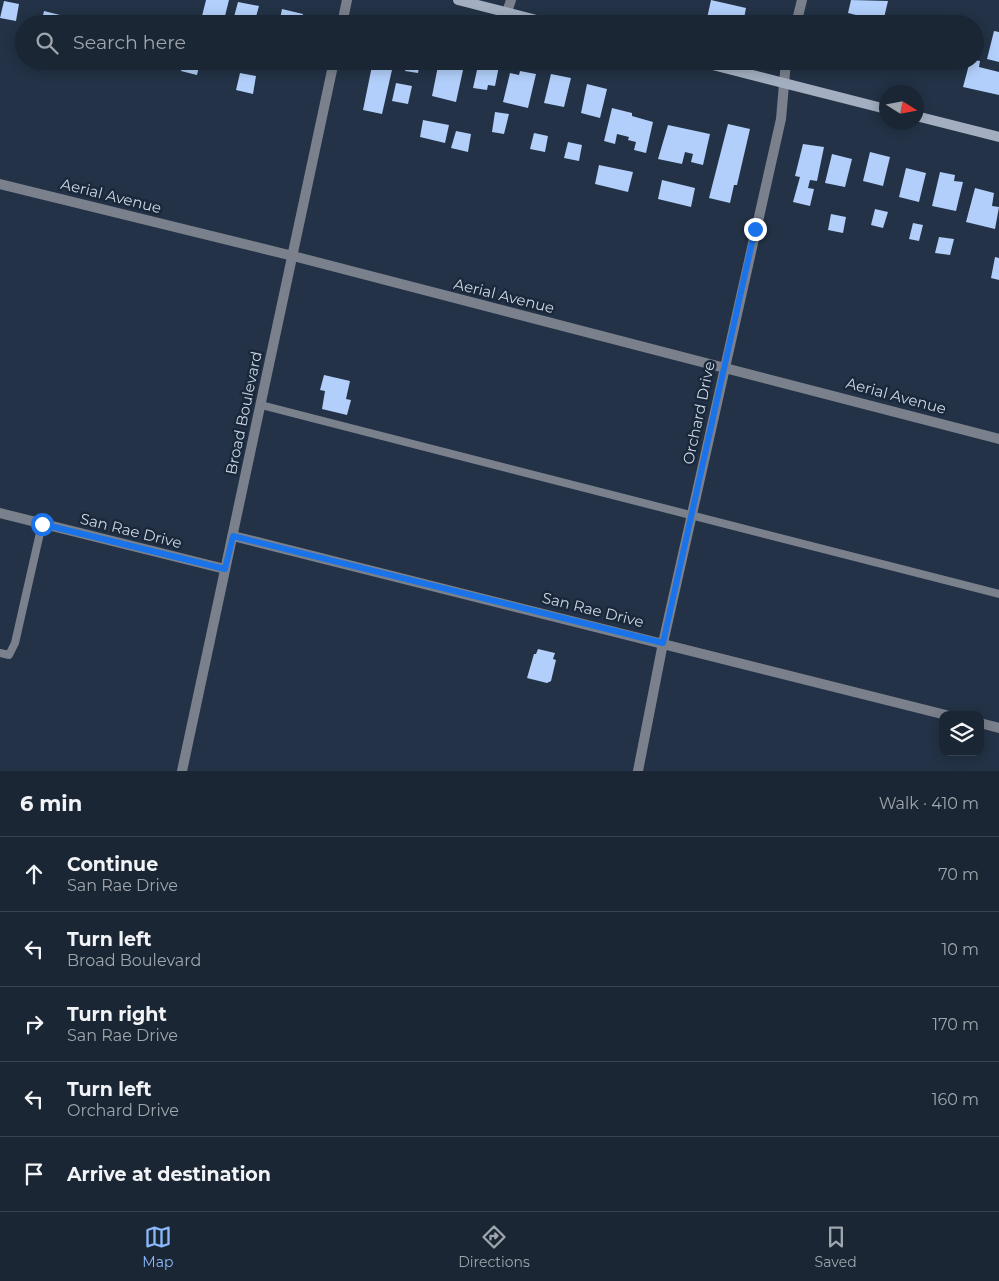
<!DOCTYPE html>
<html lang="en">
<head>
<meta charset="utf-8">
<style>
	body { margin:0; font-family:Montserrat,sans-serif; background:#232e3c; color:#f1f3f6 }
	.controls { position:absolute; right:15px; bottom:15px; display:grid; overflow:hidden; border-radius:10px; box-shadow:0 2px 12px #0003 }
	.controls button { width:45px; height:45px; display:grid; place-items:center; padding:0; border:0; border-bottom:1px solid #38434f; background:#1a2634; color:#f1f3f6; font:25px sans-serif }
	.compass { position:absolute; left:879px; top:85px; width:45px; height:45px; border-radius:50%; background:#1a2634; box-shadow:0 2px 12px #0003; rotate:101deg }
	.stop { position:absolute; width:15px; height:15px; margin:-11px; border:4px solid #1a73e8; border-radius:50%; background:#fff }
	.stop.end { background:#1a73e8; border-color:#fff; box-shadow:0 1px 5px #0008 }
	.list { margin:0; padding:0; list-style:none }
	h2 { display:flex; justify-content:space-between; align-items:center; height:65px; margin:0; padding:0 20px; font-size:21px }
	h2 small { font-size:16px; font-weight:400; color:#9fa5ac }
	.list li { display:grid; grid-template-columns:32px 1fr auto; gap:15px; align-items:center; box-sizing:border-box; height:75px; padding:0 20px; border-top:1px solid #38434f }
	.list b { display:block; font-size:19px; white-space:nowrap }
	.list p { margin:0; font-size:16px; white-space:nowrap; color:#9fa5ac }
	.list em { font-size:16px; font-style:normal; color:#9fa5ac }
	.icon { flex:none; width:28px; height:28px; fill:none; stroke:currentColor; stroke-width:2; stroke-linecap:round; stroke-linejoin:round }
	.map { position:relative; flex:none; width:999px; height:771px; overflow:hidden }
	.search { position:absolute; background:#1a2634; box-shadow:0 2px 12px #0003; left:15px; right:15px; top:15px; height:55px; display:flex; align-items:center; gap:12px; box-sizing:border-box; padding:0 18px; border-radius:28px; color:#9fa5ac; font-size:19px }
	.sheet { height:440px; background:#1a2634 }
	nav { display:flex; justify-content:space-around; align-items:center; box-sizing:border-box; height:70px; border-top:1px solid #38434f; background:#1a2634; font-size:14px; color:#9fa5ac }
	nav a { display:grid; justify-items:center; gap:2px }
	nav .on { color:#8bb9fc }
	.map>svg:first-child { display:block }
</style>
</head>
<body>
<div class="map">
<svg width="999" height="771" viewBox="0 0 999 771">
	<rect width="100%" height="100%" fill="#233246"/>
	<path fill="#b1cffa" d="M206,0H229L223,24H200Z
		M711,0L746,8L743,24L706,23Z
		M851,0L888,1L883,22L848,13Z
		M4,1L19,4L16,21L0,18Z
		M238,2L259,6L254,24H232Z
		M282,9L303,14L301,24H279Z
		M44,11L60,15L58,24H41Z
		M994,31L999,32V62L987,59Z
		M975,60L980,61L979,67L999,72V95L963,87L970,61Z
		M184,61H200L197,75L181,71Z
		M373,61H394L382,114L363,110Z
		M408,61H430L428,69L419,67L418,73L405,71Z
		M439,61H465L456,102L432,96Z
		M479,61H500L495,86L488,85L487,90L473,88Z
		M520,71L536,74L528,108L503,102L510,73L519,75Z
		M240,73L256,76L253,94L236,90Z
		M551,74L571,78L564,107L544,103Z
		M396,83L412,86L408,104L392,101Z
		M587,84L607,89L600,118L581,113Z
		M612,108L632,113V116L653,122L646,153L634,150L636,142L628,140L629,137L617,134L615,144L604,141Z
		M495,112L509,114L504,134L492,132Z
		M423,120L449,125L445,143L420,137Z
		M728,124L750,129L737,185H734L730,203L709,198Z
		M668,125L710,134L703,165L691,162L693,154L685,152L682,164L658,159Z
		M456,131L471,134L468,152L451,148Z
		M534,133L548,136L545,152L530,149Z
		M568,142L582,145L579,161L564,158Z
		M803,144L824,147L817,181L810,180L808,188L814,189L810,206L793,202L800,177L795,176Z
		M870,152L890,157L883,186L863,181Z
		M832,154L852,159L845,187L825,183Z
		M599,165L633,172L628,192L595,184Z
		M906,168L926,173L919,202L899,197Z
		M940,172L955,175L954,181L963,182L956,211L932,206Z
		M662,180L695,188L691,207L658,199Z
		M975,188L994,193L992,206L999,207L995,229L966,222Z
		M875,209L888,212L883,228L871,225Z
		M831,214L846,217L843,233L828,230Z
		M913,223L923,225L919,241L909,239Z
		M939,237L954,239L950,255L935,253Z
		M995,257L999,258V280L991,278Z
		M324,375L350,381L346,399L351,400L347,415L322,409L325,391L320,390Z
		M538,649L555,653L553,659L556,660L551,681L547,683L527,678L534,654H536Z"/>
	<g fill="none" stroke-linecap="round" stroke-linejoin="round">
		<path stroke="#7a818c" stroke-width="8" d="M261,405L999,594
			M0,653L9,655L15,643L42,524"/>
		<path stroke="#7a818c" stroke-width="10" d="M507,12L511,0
			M342,24L347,0
			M796,24L802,0
			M0,184L293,256L999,439
			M0,513L225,569
			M233,536L946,715
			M980,723L999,728
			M182,771L334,61
			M638,771L663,643L781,119L786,61"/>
		<path stroke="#a3afc0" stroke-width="10" d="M458,0L552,24
			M697,61L886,109
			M916,116L999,137"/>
	</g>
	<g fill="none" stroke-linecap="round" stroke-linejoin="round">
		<path stroke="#1a73e8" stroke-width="6" d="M42,524L225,569L233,536L663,643L755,229"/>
	</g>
	<g text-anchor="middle" stroke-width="5" stroke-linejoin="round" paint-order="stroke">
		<g font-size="15" fill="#ced7e4" stroke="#1a283c">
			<text transform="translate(111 196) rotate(14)" y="5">Aerial Avenue</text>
			<text transform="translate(504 296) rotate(14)" y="5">Aerial Avenue</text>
			<text transform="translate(896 396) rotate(15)" y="5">Aerial Avenue</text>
			<text transform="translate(244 413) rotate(-78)" y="5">Broad Boulevard</text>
			<text transform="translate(699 413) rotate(-78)" y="5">Orchard Drive</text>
			<text transform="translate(131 531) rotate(14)" y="5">San Rae Drive</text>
			<text transform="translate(593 610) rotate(14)" y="5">San Rae Drive</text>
		</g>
	</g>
</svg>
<div class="controls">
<button><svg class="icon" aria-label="layers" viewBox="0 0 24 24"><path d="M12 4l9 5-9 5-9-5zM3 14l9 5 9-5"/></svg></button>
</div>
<svg class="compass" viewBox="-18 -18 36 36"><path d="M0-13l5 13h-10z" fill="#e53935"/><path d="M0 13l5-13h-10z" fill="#9fa5ac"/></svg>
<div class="stop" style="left:42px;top:524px"></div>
<div class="stop end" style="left:755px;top:229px"></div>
<div class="search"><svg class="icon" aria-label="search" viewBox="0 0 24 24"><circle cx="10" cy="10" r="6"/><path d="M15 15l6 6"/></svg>Search here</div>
</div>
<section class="sheet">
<h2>6 min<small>Walk · 410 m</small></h2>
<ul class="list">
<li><svg class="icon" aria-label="ahead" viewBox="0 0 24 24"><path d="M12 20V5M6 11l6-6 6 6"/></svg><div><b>Continue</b><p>San Rae Drive</p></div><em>70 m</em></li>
<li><svg class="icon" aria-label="left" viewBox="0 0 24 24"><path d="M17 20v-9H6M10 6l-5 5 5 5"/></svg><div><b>Turn left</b><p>Broad Boulevard</p></div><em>10 m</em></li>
<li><svg class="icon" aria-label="right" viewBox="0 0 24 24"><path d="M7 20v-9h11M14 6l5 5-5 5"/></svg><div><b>Turn right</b><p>San Rae Drive</p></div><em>170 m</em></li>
<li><svg class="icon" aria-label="left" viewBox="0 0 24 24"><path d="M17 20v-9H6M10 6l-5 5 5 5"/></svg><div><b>Turn left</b><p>Orchard Drive</p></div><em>160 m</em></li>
<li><svg class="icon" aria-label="arrive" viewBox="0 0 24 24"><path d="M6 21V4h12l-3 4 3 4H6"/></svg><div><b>Arrive at destination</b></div></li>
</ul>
</section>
<nav>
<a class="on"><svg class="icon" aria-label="map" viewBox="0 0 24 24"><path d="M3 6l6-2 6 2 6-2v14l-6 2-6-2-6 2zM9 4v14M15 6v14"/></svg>Map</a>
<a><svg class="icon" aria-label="directions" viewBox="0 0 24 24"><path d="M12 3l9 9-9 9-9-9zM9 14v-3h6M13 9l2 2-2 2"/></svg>Directions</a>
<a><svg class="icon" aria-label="saved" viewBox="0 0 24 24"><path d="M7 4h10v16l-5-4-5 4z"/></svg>Saved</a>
</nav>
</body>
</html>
